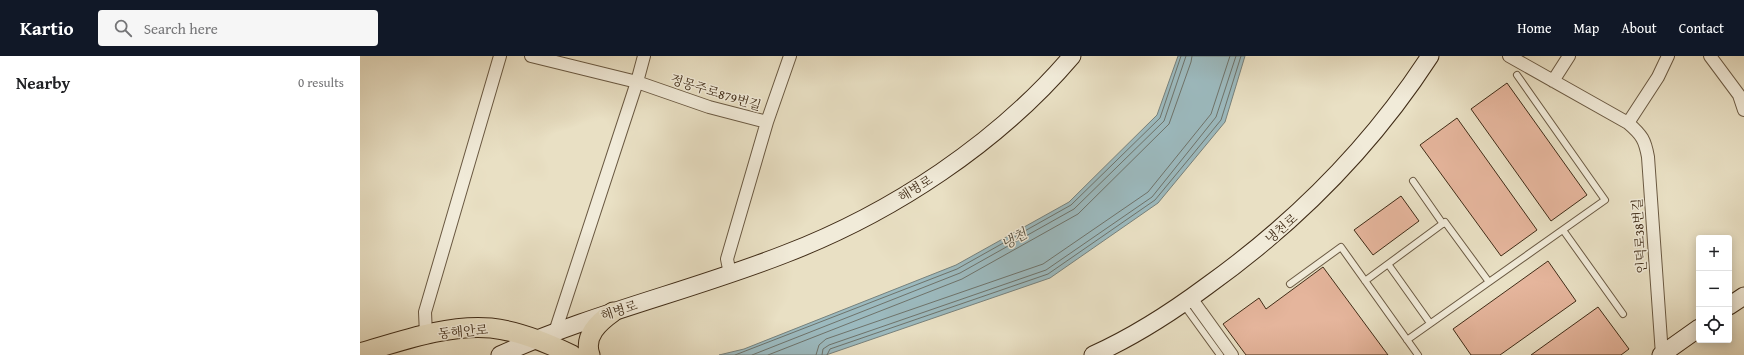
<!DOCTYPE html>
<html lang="en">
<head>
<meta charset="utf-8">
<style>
	body { margin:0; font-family:"Gentium Book Plus","Noto Serif KR",serif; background:#f6f6f6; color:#202124 }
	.controls { position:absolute; right:12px; bottom:12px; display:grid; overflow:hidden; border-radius:4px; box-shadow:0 2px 10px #0003 }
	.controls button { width:36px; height:36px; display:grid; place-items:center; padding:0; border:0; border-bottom:1px solid #e0e0e0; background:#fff; color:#202124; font:20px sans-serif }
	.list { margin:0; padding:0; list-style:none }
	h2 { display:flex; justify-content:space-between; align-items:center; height:52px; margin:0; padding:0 16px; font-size:17px }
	h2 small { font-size:13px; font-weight:400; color:#757577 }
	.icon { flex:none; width:22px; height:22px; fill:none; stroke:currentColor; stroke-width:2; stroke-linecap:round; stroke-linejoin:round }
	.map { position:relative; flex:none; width:1384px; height:299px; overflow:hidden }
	header { display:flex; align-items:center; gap:24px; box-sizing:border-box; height:56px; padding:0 20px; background:#111827; color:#fff }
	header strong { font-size:19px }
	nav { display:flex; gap:22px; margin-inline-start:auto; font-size:14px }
	.search { width:280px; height:36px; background:#f6f6f6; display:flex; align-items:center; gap:10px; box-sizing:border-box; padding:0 14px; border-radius:4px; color:#757577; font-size:15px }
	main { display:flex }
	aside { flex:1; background:#fff }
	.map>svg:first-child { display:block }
</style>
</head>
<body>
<header>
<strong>Kartio</strong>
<div class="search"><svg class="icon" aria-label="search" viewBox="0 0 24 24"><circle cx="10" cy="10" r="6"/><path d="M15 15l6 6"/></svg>Search here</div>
<nav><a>Home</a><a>Map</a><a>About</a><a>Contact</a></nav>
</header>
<main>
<aside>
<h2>Nearby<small>0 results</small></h2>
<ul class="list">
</ul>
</aside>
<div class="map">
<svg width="1384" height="299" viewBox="0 0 1384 299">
	<rect width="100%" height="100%" fill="#e9e0c4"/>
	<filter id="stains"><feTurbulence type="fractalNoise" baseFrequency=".005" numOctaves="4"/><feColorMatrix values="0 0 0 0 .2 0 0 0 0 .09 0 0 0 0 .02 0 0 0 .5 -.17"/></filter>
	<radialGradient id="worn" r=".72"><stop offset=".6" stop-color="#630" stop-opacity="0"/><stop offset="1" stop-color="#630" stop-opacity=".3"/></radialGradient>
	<path fill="#9cbabf" stroke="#77817c" d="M818,0H885L865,66L798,147L690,222L466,299H359L384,293L596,209L709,146L797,59Z"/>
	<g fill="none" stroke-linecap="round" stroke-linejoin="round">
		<path stroke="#6e736b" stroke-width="1" d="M375,299L597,213L711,149L800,62L821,0
			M392,299L600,217L714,153L804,65L826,0
			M408,299L602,223L718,158L809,68L831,6L832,0
			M456,299L459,289L466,283L683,208L788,136L851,58L870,0
			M462,299L463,293L469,289L686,214L792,141L856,61L876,0
			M467,299L470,293L688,218L795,144L861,64L881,0"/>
	</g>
	<path fill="#e5b59c" stroke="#402c17" d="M1147,27L1227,139L1191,165L1111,53Z
		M1097,62L1177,174L1141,200L1060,89Z
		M1041,140L1059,165L1013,199L994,174Z
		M1188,205L1216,245L1140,299H1111L1093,273Z
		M963,211L1028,299H886L863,268L899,242L906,253Z
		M1238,251L1269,293L1261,299H1171Z"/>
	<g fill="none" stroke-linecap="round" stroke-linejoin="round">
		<g stroke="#6a5942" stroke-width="8">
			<path id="lane" d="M1053,125L1083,168
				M1203,174L1263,258
				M1028,208L1070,267
				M1005,225L1085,166L1129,226
				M930,228L981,191L1058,299
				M823,248L860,299
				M1047,284L1245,144L1157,19"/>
		</g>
		<g stroke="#6a5942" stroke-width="14">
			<path id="street" d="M171,0L277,26L349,51L407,66
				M1149,0L1268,67C1282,79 1285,84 1288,101L1302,299
				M1350,0L1379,39L1384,54
				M1193,25L1209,0
				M1268,67L1298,21L1308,0
				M370,218L367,203L407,66L430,0
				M831,242L872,299
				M195,276L277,26L284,0
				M66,279L65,256L140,0"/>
		</g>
		<g stroke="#402c17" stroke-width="19">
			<path id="secondary" d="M1369,250L1384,240
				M140,299C232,257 331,235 425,198C532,157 638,87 712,0
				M733,299C773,281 812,256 847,230C935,167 1011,91 1070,0
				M1301,299L1339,272"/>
		</g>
		<g stroke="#402c17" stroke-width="21">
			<path id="primary" d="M0,297C41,285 88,268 131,272C158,275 188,287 212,299
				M230,299C223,280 239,266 253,256"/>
		</g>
		<use href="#lane" stroke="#f1ebd9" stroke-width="6"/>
		<use href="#street" stroke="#f1ebd9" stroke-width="12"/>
		<use href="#secondary" stroke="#f1ebd9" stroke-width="17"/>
		<use href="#primary" stroke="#e9e0c4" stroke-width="19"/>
	</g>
	<g text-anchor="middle" stroke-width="3" stroke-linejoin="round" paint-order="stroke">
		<g font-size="13" fill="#402c17" stroke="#f1ebd9">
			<text transform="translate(356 36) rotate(17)" y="5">정몽주로879번길</text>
			<text transform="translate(555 132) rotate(-32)" y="5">해병로</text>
			<text transform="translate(921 172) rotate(-41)" y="5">냉천로</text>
			<text transform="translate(1279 180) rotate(-94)" y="5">인덕로38번길</text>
			<text transform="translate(259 254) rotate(-18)" y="5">해병로</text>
			<text transform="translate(103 275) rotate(-5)" y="5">동해안로</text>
		</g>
		<g font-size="14" font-style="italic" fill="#575041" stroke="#f1ebd9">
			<text transform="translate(654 183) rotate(-30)" y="5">냉천</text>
		</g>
	</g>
	<rect width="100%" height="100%" filter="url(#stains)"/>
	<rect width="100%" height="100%" fill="url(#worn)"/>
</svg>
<div class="controls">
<button>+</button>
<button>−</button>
<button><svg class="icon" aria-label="locate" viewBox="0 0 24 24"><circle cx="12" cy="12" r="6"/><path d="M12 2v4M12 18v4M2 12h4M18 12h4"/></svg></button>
</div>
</div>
</main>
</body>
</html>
